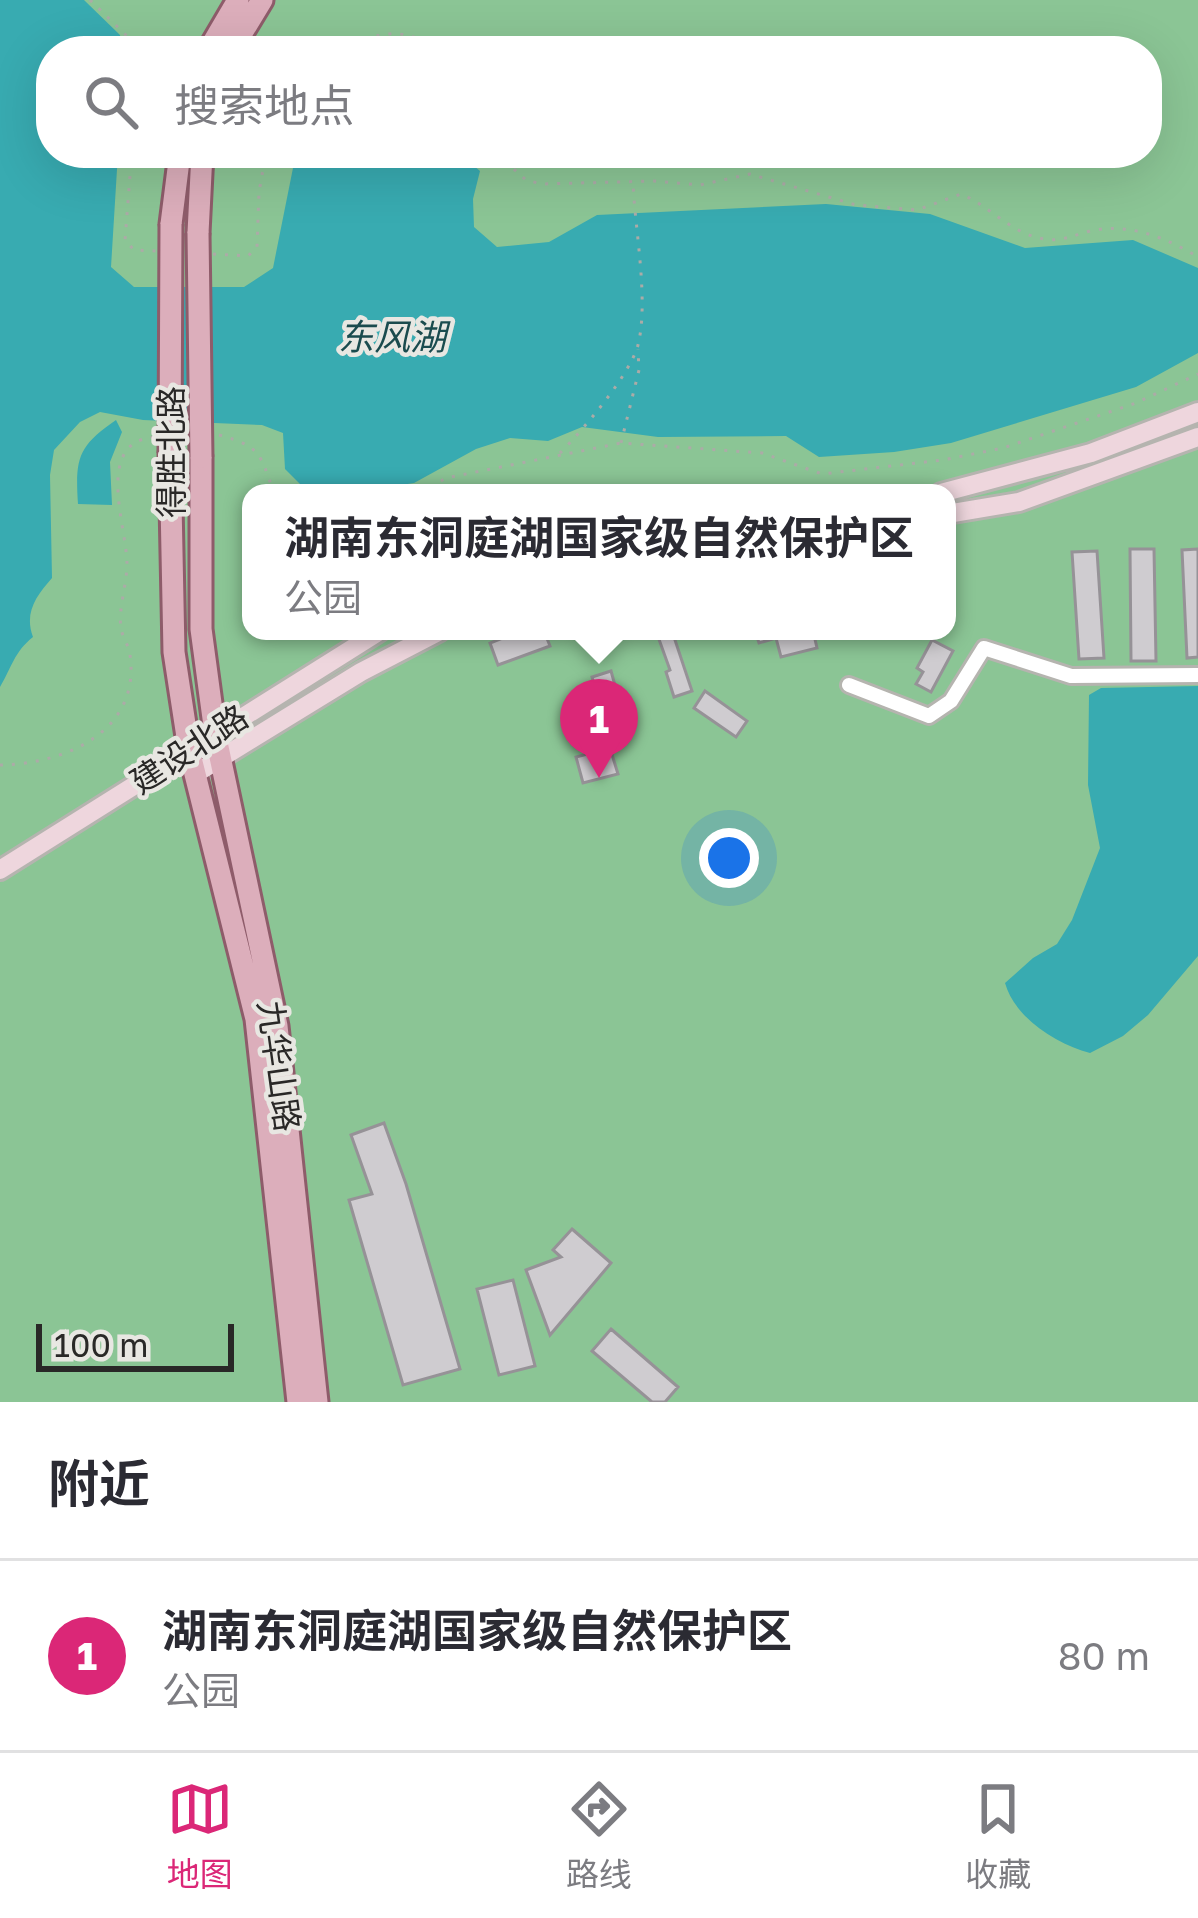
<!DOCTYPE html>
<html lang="zh">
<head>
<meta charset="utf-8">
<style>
	body { margin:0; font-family:"Golos Text","Noto Sans SC",sans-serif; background:#f7f7f7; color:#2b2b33 }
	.scale { position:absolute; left:36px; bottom:30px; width:198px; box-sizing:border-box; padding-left:12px; border:6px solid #292827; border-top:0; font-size:33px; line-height:42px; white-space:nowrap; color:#292827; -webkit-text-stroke:9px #e8e7e2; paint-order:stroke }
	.you { position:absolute; left:729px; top:858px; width:42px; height:42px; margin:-30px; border:9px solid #fff; border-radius:50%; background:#1a73e8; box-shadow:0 0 0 18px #1a73e833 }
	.badge { display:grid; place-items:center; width:78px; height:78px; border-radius:50%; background:#db2777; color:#fff; font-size:39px; font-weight:700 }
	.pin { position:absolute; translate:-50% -99px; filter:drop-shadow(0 3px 6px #0008) }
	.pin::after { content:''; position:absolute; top:63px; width:42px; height:36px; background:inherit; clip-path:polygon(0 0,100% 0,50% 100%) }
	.popup { position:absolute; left:242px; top:484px; width:714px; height:156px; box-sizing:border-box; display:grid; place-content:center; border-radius:24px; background:#fff; filter:drop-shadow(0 3px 9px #0005); font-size:39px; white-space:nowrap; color:#7c7c81 }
	.popup b { font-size:45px; color:#2b2b33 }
	.popup::after { content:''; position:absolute; left:50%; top:100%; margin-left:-24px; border:24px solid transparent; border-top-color:#fff }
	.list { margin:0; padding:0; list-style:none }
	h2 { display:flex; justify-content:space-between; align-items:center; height:156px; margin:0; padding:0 48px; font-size:51px }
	h2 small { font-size:39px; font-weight:400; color:#7c7c81 }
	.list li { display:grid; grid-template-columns:78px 1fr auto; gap:36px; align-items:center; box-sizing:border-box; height:192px; padding:0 48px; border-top:3px solid #e1e1e2 }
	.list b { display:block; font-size:45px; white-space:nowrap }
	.list p { margin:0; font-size:39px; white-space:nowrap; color:#7c7c81 }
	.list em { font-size:39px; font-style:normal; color:#7c7c81 }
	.icon { flex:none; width:66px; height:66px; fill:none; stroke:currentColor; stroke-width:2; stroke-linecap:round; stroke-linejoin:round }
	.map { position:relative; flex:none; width:1198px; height:1402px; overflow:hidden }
	.search { position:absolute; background:#fff; box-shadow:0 12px 48px #0002; left:36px; right:36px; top:36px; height:132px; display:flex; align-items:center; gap:30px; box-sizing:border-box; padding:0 42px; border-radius:48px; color:#7c7c81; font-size:45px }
	.sheet { height:348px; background:#fff }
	nav { display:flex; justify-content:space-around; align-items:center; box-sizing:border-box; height:168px; border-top:3px solid #e1e1e2; background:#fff; font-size:33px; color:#7c7c81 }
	nav a { display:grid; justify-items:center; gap:6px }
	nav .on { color:#db2777 }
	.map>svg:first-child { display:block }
</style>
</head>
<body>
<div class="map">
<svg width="1198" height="1402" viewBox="0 0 1198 1402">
	<rect width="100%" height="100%" fill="#e8e7e2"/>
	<path fill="#8bc595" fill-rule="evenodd" d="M0,0H1198V1402H0ZM51,51H1147V153H51ZM251,493H947V631H251Z"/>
	<path fill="#38abb1" d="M0,0H84L120,35L122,51H51V153H118L111,267L134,287H244L273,268L296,153H459L480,171L473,199L474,227L497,247L549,242L597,215L826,204L930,214L1025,248L1133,240L1198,268V353L1136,387L951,443L894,452L819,457L786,436L658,437L582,427L548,441L510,438L476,449L414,483L349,493L305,489L285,469L283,433L262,425L143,420L100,412L80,422L54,450L50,475L52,578C36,596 24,613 33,637C14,652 12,667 0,687Z
		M116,420L122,432L110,462L112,505L78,504C75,458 78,446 116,420Z
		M1198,686V956L1148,1015L1123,1036L1090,1053C1056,1044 1015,1018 1005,983L1033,958L1057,944L1072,920L1100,848L1088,785L1089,695L1101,688Z"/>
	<path fill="#cfccd0" stroke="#969297" stroke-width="3" d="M1130,549H1154L1156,661H1131Z
		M1198,549V657L1187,658L1182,550Z
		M1097,551L1104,658L1079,659L1072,552Z
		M521,631H544L550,646L498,665L490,643Z
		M656,631H672L692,691L674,697L666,672L670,670Z
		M755,631H813L817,648L781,657L776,638L759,643Z
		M932,640L953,651L931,692L916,684L923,672L917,668Z
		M611,671L623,714L604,719L592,677Z
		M705,691L747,721L736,737L694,708Z
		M610,748L618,774L583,783L576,757Z
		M384,1123L406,1184L460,1369L403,1385L349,1200L372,1194L351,1135Z
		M572,1229L611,1263L550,1335L526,1270L561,1257L553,1250Z
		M513,1280L535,1366L499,1375L477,1289Z
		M611,1329L678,1387L665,1402H652L592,1351Z"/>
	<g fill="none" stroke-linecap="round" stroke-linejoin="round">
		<g stroke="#b5b4af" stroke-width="20">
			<path id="street" d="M849,685L929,716L951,701L984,648L1071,676L1198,675"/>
		</g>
		<g stroke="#b5b4af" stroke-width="24">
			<path id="secondary" d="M941,493L1091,453L1198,412
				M947,514L1019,502L1198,437
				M195,774L361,672L440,631
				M0,870L380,631"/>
		</g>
		<g stroke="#8e5c6a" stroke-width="27">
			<path id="primary" d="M208,51L238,0
				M231,51L262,0
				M171,224L180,153
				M198,233L202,153
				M170,453L174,652L189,750L256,1019L298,1402
				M201,457V629L215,733L277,1026L317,1402"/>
		</g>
		<path stroke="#acaba7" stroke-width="3" stroke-dasharray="3 9" stroke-linecap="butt" d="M90,0L131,40L136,51
			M344,51C377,29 408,27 439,51
			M136,153L130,176L125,240L134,250L156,251
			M496,153L526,180L542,184L654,181L700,185L750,174L856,205L917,210L961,194C990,206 1011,234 1044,239C1061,242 1074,235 1090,231C1129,222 1166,238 1198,257
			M213,254L248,256L257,247L259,192L266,153
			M219,435C261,446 260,454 274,493
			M621,443L639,370L638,349
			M560,453C582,431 630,375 638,345C649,301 635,230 633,183
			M420,493L446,478L621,443L762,453L822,474L943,460L1003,448L1074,424L1136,403L1198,374
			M0,765C63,764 141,733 130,655C129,646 123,638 121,629C118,609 127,584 127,564C127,527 93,440 156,437"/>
		<use href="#street" stroke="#fff" stroke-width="14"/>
		<use href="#secondary" stroke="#eed6dd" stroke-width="18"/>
		<use href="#primary" stroke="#dcaebb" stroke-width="21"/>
		<g stroke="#8e5c6a" stroke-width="27" stroke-linecap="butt">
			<path id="primary-bridge" d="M198,233L201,457
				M170,453L171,224"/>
		</g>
		<use href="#primary-bridge" stroke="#dcaebb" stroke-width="21"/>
	</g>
	<g text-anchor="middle" stroke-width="9" stroke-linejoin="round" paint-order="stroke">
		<g font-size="33" fill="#292827" stroke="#e8e7e2">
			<text transform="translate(171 452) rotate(-90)" y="12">得胜北路</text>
			<text transform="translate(189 749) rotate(-33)" y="12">建设北路</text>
			<text transform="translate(279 1066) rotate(82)" y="12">九华山路</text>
		</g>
		<g font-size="36" font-style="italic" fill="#1a4b4e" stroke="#e8e7e2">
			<text x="392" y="350">东风湖</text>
		</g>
	</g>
</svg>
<div class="scale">100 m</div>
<div class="you"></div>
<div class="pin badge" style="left:599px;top:778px">1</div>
<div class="popup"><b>湖南东洞庭湖国家级自然保护区</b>公园</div>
<div class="search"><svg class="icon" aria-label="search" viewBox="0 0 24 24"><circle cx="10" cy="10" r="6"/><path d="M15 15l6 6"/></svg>搜索地点</div>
</div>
<section class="sheet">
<h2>附近<small></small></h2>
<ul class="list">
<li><span class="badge">1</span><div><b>湖南东洞庭湖国家级自然保护区</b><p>公园</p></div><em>80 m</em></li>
</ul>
</section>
<nav>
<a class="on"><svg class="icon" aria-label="map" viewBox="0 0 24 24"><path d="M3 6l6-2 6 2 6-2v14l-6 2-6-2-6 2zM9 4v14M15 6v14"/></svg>地图</a>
<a><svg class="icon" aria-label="directions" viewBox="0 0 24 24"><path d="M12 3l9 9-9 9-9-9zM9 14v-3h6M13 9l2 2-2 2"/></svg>路线</a>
<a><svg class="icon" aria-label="saved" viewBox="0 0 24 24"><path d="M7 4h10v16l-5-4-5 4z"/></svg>收藏</a>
</nav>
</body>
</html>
